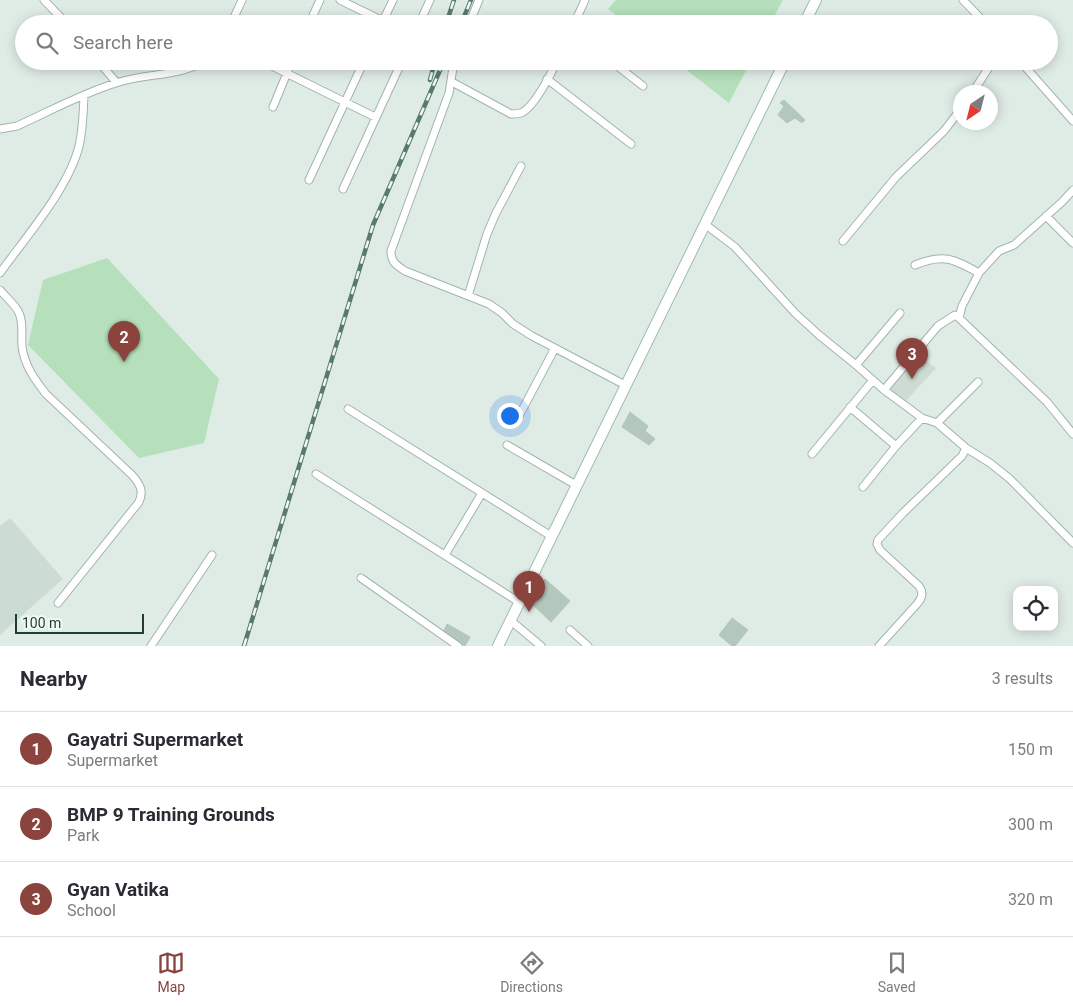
<!DOCTYPE html>
<html lang="en">
<head>
<meta charset="utf-8">
<style>
	body { margin:0; font-family:Roboto,sans-serif; background:#f2f2f3; color:#2b2b33 }
	.controls { position:absolute; right:15px; bottom:15px; display:grid; overflow:hidden; border-radius:10px; box-shadow:0 2px 12px #0003 }
	.controls button { width:45px; height:45px; display:grid; place-items:center; padding:0; border:0; border-bottom:1px solid #e1e1e2; background:#fff; color:#2b2b33; font:25px sans-serif }
	.compass { position:absolute; left:953px; top:85px; width:45px; height:45px; border-radius:50%; background:#fff; box-shadow:0 2px 12px #0003; rotate:215deg }
	.scale { position:absolute; left:15px; bottom:12px; width:129px; box-sizing:border-box; padding-left:5px; border:2px solid #1e3e32; border-top:0; font-size:14px; line-height:18px; white-space:nowrap; color:#1e3e32; -webkit-text-stroke:4px #f0f8f3; paint-order:stroke }
	.you { position:absolute; left:509px; top:415px; width:18px; height:18px; margin:-12px; border:4px solid #fff; border-radius:50%; background:#1a73e8; box-shadow:0 0 0 8px #1a73e833 }
	.badge { display:grid; place-items:center; width:32px; height:32px; border-radius:50%; background:#8a433d; color:#fff; font-size:16px; font-weight:700 }
	.pin { position:absolute; translate:-50% -41px; filter:drop-shadow(0 1px 2px #0008) }
	.pin::after { content:''; position:absolute; top:26px; width:18px; height:15px; background:inherit; clip-path:polygon(0 0,100% 0,50% 100%) }
	.list { margin:0; padding:0; list-style:none }
	h2 { display:flex; justify-content:space-between; align-items:center; height:65px; margin:0; padding:0 20px; font-size:21px }
	h2 small { font-size:16px; font-weight:400; color:#7c7c81 }
	.list li { display:grid; grid-template-columns:32px 1fr auto; gap:15px; align-items:center; box-sizing:border-box; height:75px; padding:0 20px; border-top:1px solid #e1e1e2 }
	.list b { display:block; font-size:19px; white-space:nowrap }
	.list p { margin:0; font-size:16px; white-space:nowrap; color:#7c7c81 }
	.list em { font-size:16px; font-style:normal; color:#7c7c81 }
	.icon { flex:none; width:28px; height:28px; fill:none; stroke:currentColor; stroke-width:2; stroke-linecap:round; stroke-linejoin:round }
	.map { position:relative; flex:none; width:1073px; height:646px; overflow:hidden }
	.search { position:absolute; background:#fff; box-shadow:0 2px 12px #0003; left:15px; right:15px; top:15px; height:55px; display:flex; align-items:center; gap:12px; box-sizing:border-box; padding:0 18px; border-radius:28px; color:#7c7c81; font-size:19px }
	.sheet { height:290px; background:#fff }
	nav { display:flex; justify-content:space-around; align-items:center; box-sizing:border-box; height:70px; border-top:1px solid #e1e1e2; background:#fff; font-size:14px; color:#7c7c81 }
	nav a { display:grid; justify-items:center; gap:2px }
	nav .on { color:#8a433d }
	.map>svg:first-child { display:block }
</style>
</head>
<body>
<div class="map">
<svg width="1073" height="646" viewBox="0 0 1073 646">
	<rect width="100%" height="100%" fill="#dfece5"/>
	<path fill="#cddcd3" d="M918,355L936,368L904,403L889,389Z
		M10,518L63,579L0,635V526Z"/>
	<path fill="#b5e0bb" d="M616,0H783L770,24H627L608,9Z
		M675,61H751L729,103Z
		M107,258L219,379L204,443L139,458L28,345L43,280Z"/>
	<path fill="#b4c7bd" stroke="#b1c7bb" d="M784,100L805,120L802,123L795,118L787,123L778,115L784,106L780,103Z
		M630,412L648,426L645,431L655,439L649,445L622,427Z
		M545,579L570,601L551,622L529,601Z
		M732,618L748,630L735,646H732L719,635Z
		M447,624L470,637L465,646L443,633Z"/>
	<g fill="none" stroke-linecap="round" stroke-linejoin="round">
		<g stroke="#a1b4ac" stroke-width="9">
			<path id="street" d="M44,0L67,24
				M340,0L389,24
				M963,0L986,24
				M382,23L393,0
				M231,24L242,0
				M309,24L320,0
				M419,24L430,0
				M469,24L479,0
				M574,24L585,0
				M98,61L116,82
				M262,61L375,117
				M454,61L449,93L391,251C391,262 396,265 405,271L489,304L502,313L513,324L532,336L625,385
				M611,61L643,86
				M1020,61L1073,121
				M547,79L631,144
				M452,82L511,114C516,114 520,114 523,112C535,105 551,74 557,61
				M973,92L993,61
				M273,107L292,61
				M0,129L17,126C48,112 83,93 116,83C145,73 178,77 205,61
				M309,180L364,61
				M343,189L402,61
				M1046,216L1073,243
				M706,225L735,247L795,313L819,335L856,365L884,390L938,326L955,315L959,318L962,306L979,273L999,251L1014,245L1062,202L1073,190
				M843,241L896,177L944,131L960,110
				M915,265C943,253 954,259 979,273
				M0,273C26,237 66,191 78,150C83,133 83,114 84,96
				M0,290C6,297 14,304 18,311C24,321 21,335 22,346C24,365 35,380 46,394L132,475C140,484 144,491 139,502L58,603
				M468,296L487,234L496,213L521,166
				M959,318L1047,402L1073,434
				M856,365L900,313
				M850,407L896,446
				M348,409L551,536
				M519,416L555,348
				M937,423L978,382
				M507,445L576,485
				M966,448L990,463L1010,479L1073,543
				M812,454L873,380
				M316,474L519,602
				M863,487L896,446L922,418
				M445,555L482,493
				M361,578L458,646
				M510,620L541,646
				M570,630L588,646
				M151,646L212,555
				M879,646L917,604C922,598 924,593 919,586L880,550L877,544L878,540L903,513L962,456L966,448L937,423L922,418L884,390"/>
		</g>
		<g stroke="#9fbcae" stroke-width="12">
			<path id="secondary" d="M804,24L816,0
				M498,646L785,61"/>
		</g>
		<use href="#street" stroke="#fff" stroke-width="7"/>
		<use href="#secondary" stroke="#fff" stroke-width="10"/>
		<g stroke="#587a6d" stroke-width="4.5">
			<path id="rail" d="M446,24L454,0
				M461,24L471,0
				M430,80L435,61
				M244,646L373,225L444,61"/>
		</g>
		<use href="#rail" stroke="#f0f8f3" stroke-width="2.5" stroke-dasharray="8" stroke-linecap="butt"/>
	</g>
</svg>
<div class="controls">
<button><svg class="icon" aria-label="locate" viewBox="0 0 24 24"><circle cx="12" cy="12" r="6"/><path d="M12 2v4M12 18v4M2 12h4M18 12h4"/></svg></button>
</div>
<svg class="compass" viewBox="-18 -18 36 36"><path d="M0-13l5 13h-10z" fill="#e53935"/><path d="M0 13l5-13h-10z" fill="#7c7c81"/></svg>
<div class="scale">100 m</div>
<div class="you"></div>
<div class="pin badge" style="left:529px;top:612px">1</div>
<div class="pin badge" style="left:124px;top:362px">2</div>
<div class="pin badge" style="left:912px;top:379px">3</div>
<div class="search"><svg class="icon" aria-label="search" viewBox="0 0 24 24"><circle cx="10" cy="10" r="6"/><path d="M15 15l6 6"/></svg>Search here</div>
</div>
<section class="sheet">
<h2>Nearby<small>3 results</small></h2>
<ul class="list">
<li><span class="badge">1</span><div><b>Gayatri Supermarket</b><p>Supermarket</p></div><em>150 m</em></li>
<li><span class="badge">2</span><div><b>BMP 9 Training Grounds</b><p>Park</p></div><em>300 m</em></li>
<li><span class="badge">3</span><div><b>Gyan Vatika</b><p>School</p></div><em>320 m</em></li>
</ul>
</section>
<nav>
<a class="on"><svg class="icon" aria-label="map" viewBox="0 0 24 24"><path d="M3 6l6-2 6 2 6-2v14l-6 2-6-2-6 2zM9 4v14M15 6v14"/></svg>Map</a>
<a><svg class="icon" aria-label="directions" viewBox="0 0 24 24"><path d="M12 3l9 9-9 9-9-9zM9 14v-3h6M13 9l2 2-2 2"/></svg>Directions</a>
<a><svg class="icon" aria-label="saved" viewBox="0 0 24 24"><path d="M7 4h10v16l-5-4-5 4z"/></svg>Saved</a>
</nav>
</body>
</html>
